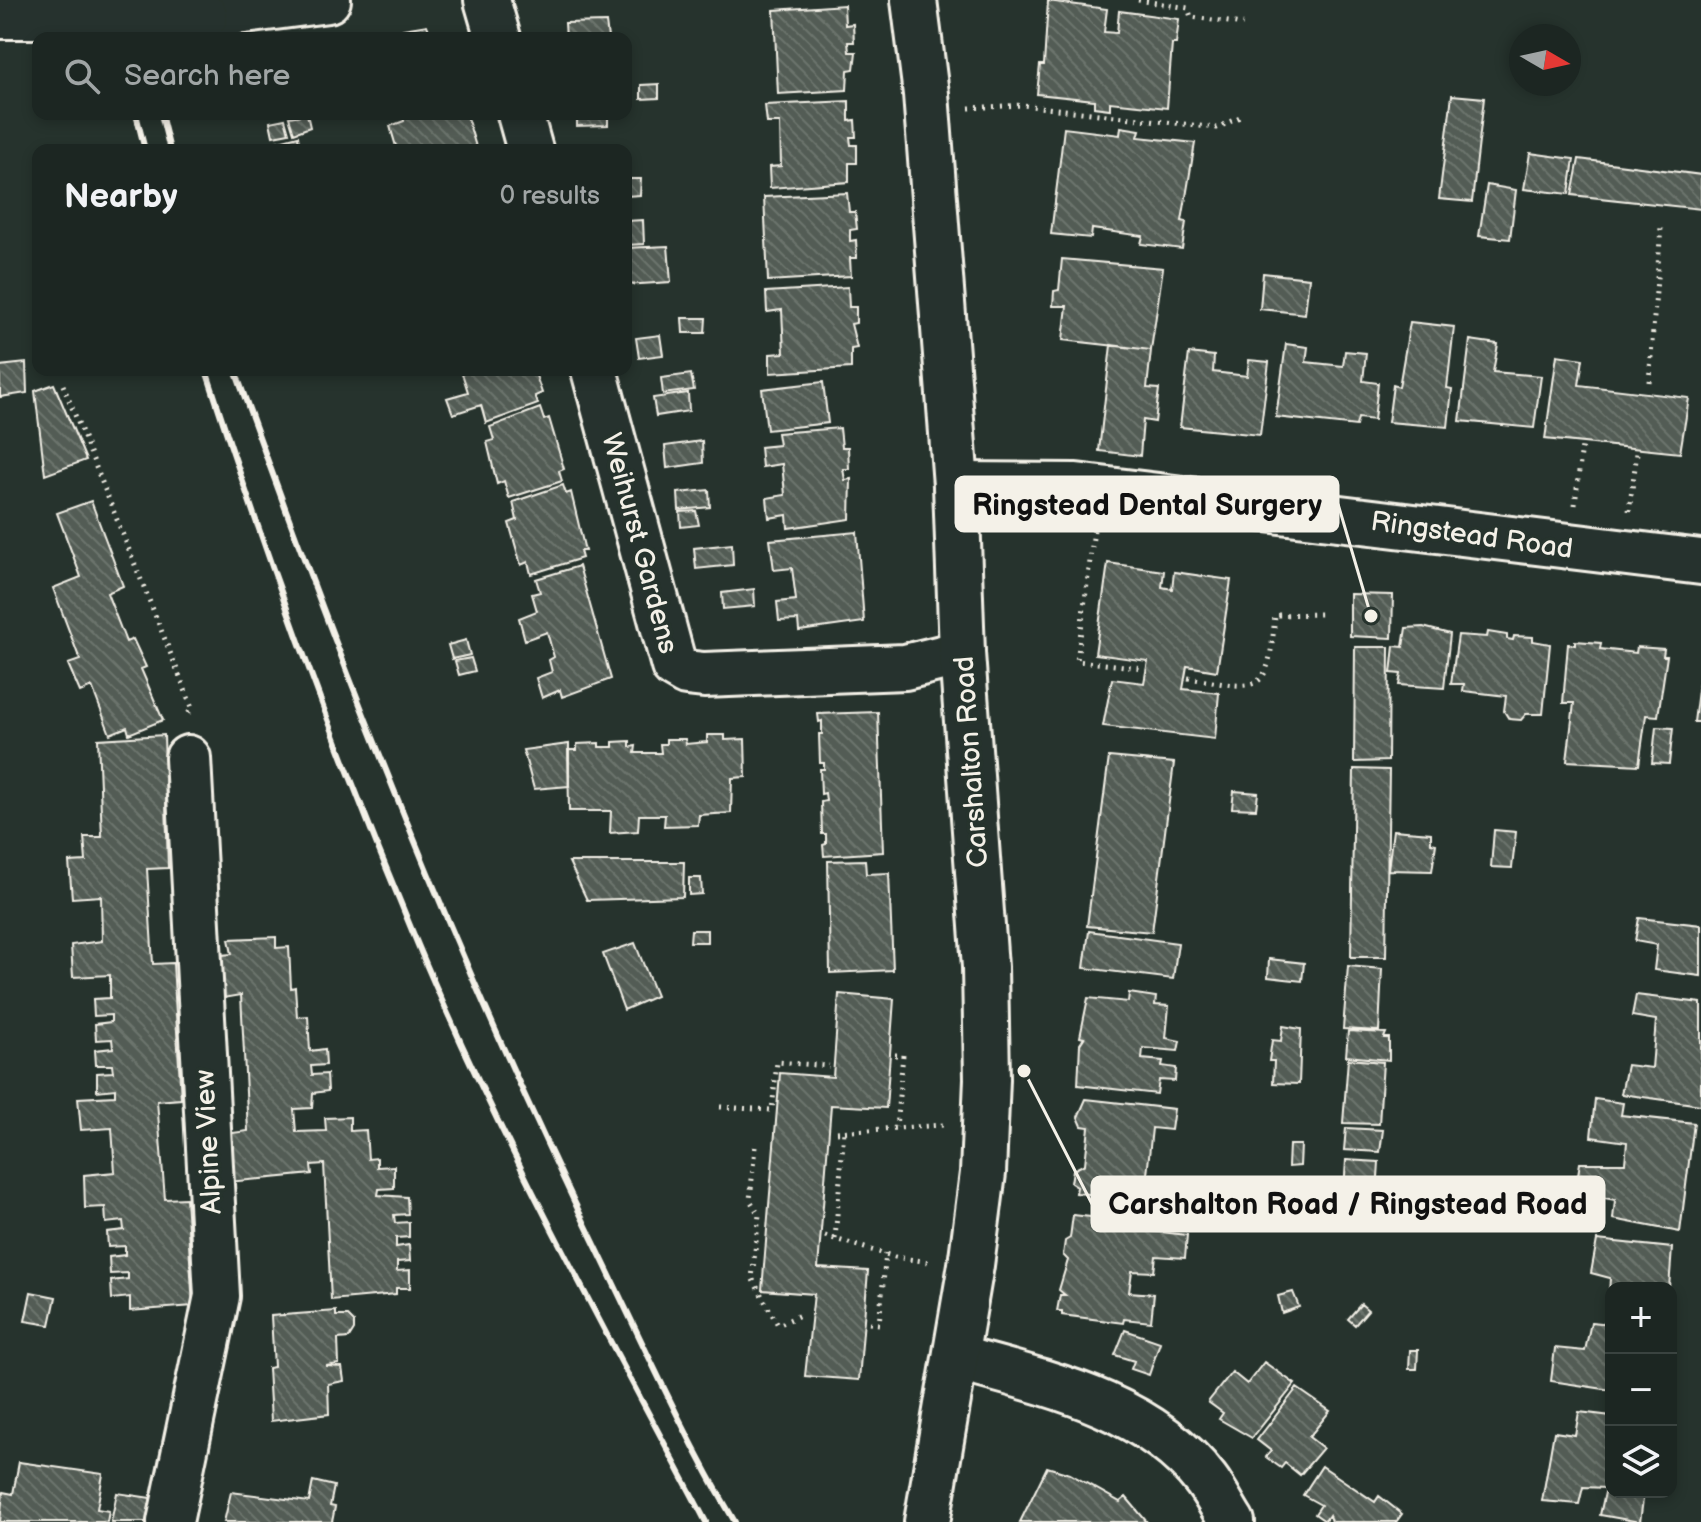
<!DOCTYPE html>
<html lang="en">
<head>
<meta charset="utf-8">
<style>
	body { margin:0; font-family:"Balsamiq Sans",sans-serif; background:#252e2a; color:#f1f3f6 }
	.controls { position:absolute; right:24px; bottom:24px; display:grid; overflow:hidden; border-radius:16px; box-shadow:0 4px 12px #0003 }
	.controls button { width:72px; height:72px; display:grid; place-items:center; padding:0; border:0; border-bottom:2px solid #3a4340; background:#1c2622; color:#f1f3f6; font:40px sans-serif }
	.compass { position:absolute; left:1509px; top:24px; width:72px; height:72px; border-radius:50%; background:#1c2622; box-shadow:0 4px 12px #0003; rotate:99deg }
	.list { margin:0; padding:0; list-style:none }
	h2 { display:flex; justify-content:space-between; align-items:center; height:104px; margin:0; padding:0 32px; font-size:34px }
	h2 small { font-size:26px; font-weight:400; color:#a0a5a5 }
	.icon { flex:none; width:44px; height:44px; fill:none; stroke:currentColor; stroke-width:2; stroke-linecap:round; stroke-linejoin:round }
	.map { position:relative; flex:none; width:1701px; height:1522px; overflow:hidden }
	.search { position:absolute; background:#1c2622; box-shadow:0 4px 12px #0003; left:32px; top:32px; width:600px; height:88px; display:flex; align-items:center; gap:20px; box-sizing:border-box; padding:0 28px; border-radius:16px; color:#a0a5a5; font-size:30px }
	.panel { position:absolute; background:#1c2622; box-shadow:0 4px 12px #0003; left:32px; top:144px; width:600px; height:232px; border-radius:16px }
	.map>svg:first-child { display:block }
</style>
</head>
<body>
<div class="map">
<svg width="1701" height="1522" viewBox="0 0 1701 1522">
	<defs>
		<pattern id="building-back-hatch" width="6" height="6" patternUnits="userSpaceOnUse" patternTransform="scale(2)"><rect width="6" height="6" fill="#525c55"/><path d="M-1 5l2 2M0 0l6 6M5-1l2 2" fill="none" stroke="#6c746d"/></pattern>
	</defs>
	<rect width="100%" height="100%" fill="#26332d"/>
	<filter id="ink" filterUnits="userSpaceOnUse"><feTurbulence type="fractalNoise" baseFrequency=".0125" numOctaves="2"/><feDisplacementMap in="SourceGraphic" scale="16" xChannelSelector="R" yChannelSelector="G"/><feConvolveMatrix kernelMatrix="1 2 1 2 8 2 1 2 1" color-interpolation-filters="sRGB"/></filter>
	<g filter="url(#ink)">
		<path fill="url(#building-back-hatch)" stroke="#f4f1e8" stroke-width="2" d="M1048,1L1107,9L1104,32L1117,33L1119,11L1179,19L1176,44H1172L1167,108L1110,102V109L1094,107V100L1037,94L1040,65H1044Z
			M844,5L845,25L853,24L854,42H848L849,52H856L854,69L848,70L847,90L778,94L774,10Z
			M606,22L608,38H566L565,23Z
			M427,25L432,38H406L403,29Z
			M659,84V98L641,99V85Z
			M1452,95L1484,98L1472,202L1439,199Z
			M849,101V121L855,120L856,137H850L851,145H857V163H849V182L770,188L769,167L781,166L780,123H767L765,105Z
			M307,114L310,127L294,133L289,117Z
			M403,114H466L477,150H397L390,126L404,121Z
			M577,114H608V125L577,126Z
			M285,119L289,133L273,136L270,122Z
			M1121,127L1140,130L1138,137L1195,143L1182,221L1186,222L1182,249L1141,244L1143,236L1092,229L1091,238L1051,234L1064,128L1120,135Z
			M298,136L300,150H273L272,143Z
			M1530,153L1574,159L1569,194L1524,189Z
			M1579,159L1701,175V209L1572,195Z
			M626,179H641L640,195L626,196Z
			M1487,185L1516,190L1510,239L1479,236Z
			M847,193L849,212H855L857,229L850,230V241L856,240L857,258H850L851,276L768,281L764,197Z
			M643,220L644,244L626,245V221Z
			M668,246L671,282L626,285V248Z
			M1062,259L1163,268L1151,350L1063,340L1067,306H1053L1054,291L1059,290Z
			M1263,273L1309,278L1305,314L1260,309Z
			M848,287L849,307H856V323L851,324L857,348L851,349V368L770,373V354L784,353L782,310L767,312L766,292Z
			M682,318H706L705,333H683Z
			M1410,322L1454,327L1447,388L1452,389L1448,427L1388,422L1393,385L1399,387Z
			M660,335L663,355L639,358L636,338Z
			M1470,340L1498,344L1493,372L1541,376L1534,428L1460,421Z
			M1286,344L1308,347L1306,362L1343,366L1345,351L1366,353L1363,381L1378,383L1374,420L1358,418L1356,426L1276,417Z
			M1111,345L1151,350L1147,388L1159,389L1155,422L1143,420L1140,456L1099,451Z
			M1189,353L1214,356L1213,372L1247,376L1249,360L1269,362L1260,435L1180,427Z
			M1557,355L1583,359L1579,385L1689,398L1680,453L1545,439Z
			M26,363L27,393L0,397V366Z
			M461,370H534L542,393L535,396L538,404L486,423L481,405L453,414L447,398L468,392Z
			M691,374L694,390L663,394L661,378Z
			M823,382L828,423L767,430L762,389Z
			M54,384L86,460L45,475L35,391Z
			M688,393L689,411L656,416L653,398Z
			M540,408L544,420L549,418L564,469L559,471L562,481L509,498L504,481L497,484L487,442L494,440L490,427Z
			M840,428L842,447H848L849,469H843L845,480L851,479L850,519L788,528L787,515L769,518L767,498L785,495L782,464L762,467L760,447L779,445L777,433Z
			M702,441L703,463L667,468L665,446Z
			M563,485L566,494L571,492L585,551H580L582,558L531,574L528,562L521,565L509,523L517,520L513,502Z
			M709,490L710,507L679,510L678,493Z
			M91,501L123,586L107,593L126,642L133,639L146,667L141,669L163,720L129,734L127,727L110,734L92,687L80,692L68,664L80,660L53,588L81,577L57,513Z
			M696,511L699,525L681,527L680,512Z
			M857,532L864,622L799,631L798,620L779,621L777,602L796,600L792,568L774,570L770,540Z
			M732,544L733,565L696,569L694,548Z
			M1108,563L1164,571L1162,587L1172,589L1174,572L1231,580L1217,671L1187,666L1183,689L1219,693L1215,739L1103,726L1112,679L1144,683L1148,661L1095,654Z
			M579,566L611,679L562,697L560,690L542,698L536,678L552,672L549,660L554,657L547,632L525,640L519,618L537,611L532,594L540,592L536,579Z
			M754,589L755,606L723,609L722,593Z
			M1350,594L1393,595L1392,638L1350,636Z
			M1423,627L1450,634L1444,688L1399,685L1401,674L1391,673L1394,646L1403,647L1406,628Z
			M1488,632L1507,635V639L1513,640L1514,636L1533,637V641L1550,644L1543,714H1526L1521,720L1509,719L1504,711L1506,696L1463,691L1464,684H1451L1458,635L1487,637Z
			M466,640L470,655L452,659L448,645Z
			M1575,641L1601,643L1600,649L1636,653L1637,647L1664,649L1663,656H1667L1658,716L1646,715L1639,765L1567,761L1574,703H1563L1568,644L1575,645Z
			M1355,647H1389L1388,761L1354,762Z
			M471,658L475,671L459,675L455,661Z
			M1701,667V722H1694Z
			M878,712L883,852L824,856L823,845L826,844V834H822L821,802L826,801L825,793L821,794L820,769H824V763H820L819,734H822V721L819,722L818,714Z
			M1656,727L1673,728L1669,764L1652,763Z
			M164,735L168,868L147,869L153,964L173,963L181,1099L157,1101L165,1199L186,1198L193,1306L130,1311V1297L112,1299L111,1281L128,1279V1273L110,1274L109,1257L125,1255V1246L108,1247L107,1232L124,1230L123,1221L106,1223L105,1207L85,1208L84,1175L115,1172L112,1128L81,1130L78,1098L115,1096V1089L97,1091V1073L113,1072L112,1065H96L95,1050L113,1048L112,1039L96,1040L95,1024L111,1022V1015L94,1016L93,999L110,998V975L73,977L71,945L102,941L101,896L72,898L69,862L86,861L84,837H102L98,739Z
			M707,735H725V740L745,739L746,777L732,778L731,813L699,815L698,825L664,826L665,815H639L638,831L610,833L611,811H569L568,750H577V744L599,743V747H613V742L630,741V747L636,746L635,753H661L660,744H666V739H685L686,744L707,742Z
			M569,744V786L534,789L523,750Z
			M1109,757L1174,763L1152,932L1087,926Z
			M1354,769L1389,770L1386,957H1351Z
			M1234,791L1258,793L1256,809L1232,808Z
			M1393,830L1431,833V843L1436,844L1432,871L1388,870Z
			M1494,830L1516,832L1512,868L1491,867Z
			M865,860L866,874L889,873L893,970L830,973L828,861Z
			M569,862H684L683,897L587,900Z
			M689,878H701L702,894L689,895Z
			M1639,918L1701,925V976L1654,970L1657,945L1635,941Z
			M691,930H707V942H690Z
			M1089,931L1178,943L1173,979L1084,968Z
			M276,937V948L289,947L291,988L295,987L297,1017L308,1016L310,1051L325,1049L326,1065L311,1066L312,1075L327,1074L328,1091L313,1093L312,1108L294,1109L296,1132L326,1131L325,1118L350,1117V1131L366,1130L368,1159L377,1158V1167L394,1166V1188L379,1189L378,1195L407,1197L408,1214L394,1215L395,1223L409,1222V1237L396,1238V1247L409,1245L410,1261L397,1262V1271L410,1270V1288H396V1294L331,1300L324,1164L311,1165L312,1174L228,1182L225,1134L248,1131L241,995L223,998L221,955L232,954L229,939Z
			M635,943L656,996L624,1010L603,954Z
			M1269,959L1304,963L1302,981L1268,977Z
			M1348,966L1382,969L1379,1031L1343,1029Z
			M1129,993L1156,997L1155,1005L1169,1006L1166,1038L1180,1041L1178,1051L1143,1048L1142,1059L1163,1061L1162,1066L1176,1068L1175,1081L1159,1080L1157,1094L1078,1085L1080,1044L1084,1038L1080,1037L1088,998L1128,1002Z
			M839,994L894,999L886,1108L831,1105L818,1268L868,1271L859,1380L805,1376L814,1294L762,1290L780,1073L833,1077Z
			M1636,995L1701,1003V1105L1621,1094L1627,1065L1652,1068L1656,1020L1632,1016Z
			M1283,1026L1301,1029L1299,1084L1273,1083L1274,1061H1269L1272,1040L1281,1041Z
			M1348,1031L1386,1033L1384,1038H1389V1060L1346,1056Z
			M1348,1059L1383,1062L1379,1124L1343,1123Z
			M1086,1099L1174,1109L1171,1130L1152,1128L1147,1175L1156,1176L1153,1199L1076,1193L1077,1187L1071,1183L1073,1170L1085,1164L1089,1127L1082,1126L1078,1117Z
			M1595,1099L1623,1103L1621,1115L1694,1123L1680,1232L1613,1219L1615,1200L1575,1192L1580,1163H1625L1627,1142L1591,1137Z
			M1346,1128L1383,1130L1380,1152L1344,1150Z
			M1289,1145H1301L1300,1166L1288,1167Z
			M1346,1160L1379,1162L1375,1224L1342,1222Z
			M1171,1207L1204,1211L1201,1231L1168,1228Z
			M1073,1215L1136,1222L1134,1229L1187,1235L1185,1258L1156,1256L1154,1272L1132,1271L1129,1292L1154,1294L1151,1322L1124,1319L1123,1323L1062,1315V1311H1057L1060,1295H1065L1059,1290L1068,1260L1063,1255L1065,1241L1070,1238Z
			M1597,1240L1672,1248L1669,1288H1611V1309L1608,1308L1610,1278L1591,1273Z
			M31,1292L56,1297L50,1325L25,1321Z
			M1293,1292L1299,1307L1282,1313L1278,1296Z
			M1361,1304L1368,1310L1355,1325L1348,1319Z
			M336,1311V1316H348L354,1322V1330L349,1338L338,1339L339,1364L326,1366L342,1367L344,1381L328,1384L329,1414L271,1421L268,1368L274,1367L271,1316Z
			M1591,1322L1611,1324V1390L1551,1381L1555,1348L1585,1351Z
			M1125,1330L1160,1342L1149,1375L1131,1369L1134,1361L1115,1355Z
			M1410,1350H1418L1417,1369H1409Z
			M1264,1362L1295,1384L1252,1438L1219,1419L1223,1413L1208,1402L1232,1372L1247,1384Z
			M1297,1388L1330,1411L1309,1437L1323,1448L1300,1475L1285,1463L1281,1468L1266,1457L1271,1451L1257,1440Z
			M1579,1412L1611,1416V1492H1644L1640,1522L1600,1515L1606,1488L1583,1487L1579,1504L1542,1501L1554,1432L1575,1435Z
			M19,1462L103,1474L97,1509L109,1511L107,1522H0L3,1492L13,1494Z
			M1322,1466L1375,1502L1379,1496L1402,1514L1396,1522H1331L1329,1515L1325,1521L1315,1514L1321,1505L1303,1495Z
			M1047,1467L1070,1474L1120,1502L1126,1497L1147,1522H1020Z
			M313,1481L334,1486L330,1506L335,1507L332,1522H224L231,1492L309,1502Z
			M117,1493L151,1498L146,1522H111Z"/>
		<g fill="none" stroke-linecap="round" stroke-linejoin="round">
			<g stroke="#f4f1e8" stroke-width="50">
				<path id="street" d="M487,0L498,38
					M205,16L328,0
					M520,114L530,150
					M594,370L674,666L686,673L704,675L905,667L962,653
					M956,1358C1043,1382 1148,1404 1206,1480C1216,1493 1223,1508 1232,1522
					M170,1522L217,1296L188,758"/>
			</g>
			<g stroke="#f4f1e8" stroke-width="50">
				<path id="secondary" d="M956,485L1076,486L1701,562"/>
			</g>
			<g stroke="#f4f1e8" stroke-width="50">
				<path id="highway" d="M914,0L926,94L956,485L962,653L985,967L987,1079L983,1173L971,1265L927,1522"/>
			</g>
			<path stroke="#f4f1e8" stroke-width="5" stroke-dasharray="2 6" stroke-linecap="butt" d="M1138,0L1188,8L1191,17L1243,24
				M969,108L1022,105L1217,128L1244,115
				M1649,382L1661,227
				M63,385L192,707L187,716
				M1575,505L1582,446
				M1629,511L1637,453
				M1094,530L1077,661L1143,668
				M1188,678C1262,690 1268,697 1275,615L1322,614
				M895,1055H903L896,1127
				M720,1107L772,1110L777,1062L829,1066
				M837,1132L944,1125
				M755,1147L750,1200L759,1215L752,1278L778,1325L800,1315
				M825,1236L895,1257L929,1262
				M835,1239L844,1131
				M869,1323L879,1324L886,1253"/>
			<use href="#street" stroke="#26332d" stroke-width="44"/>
			<use href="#secondary" stroke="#26332d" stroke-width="44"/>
			<use href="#highway" stroke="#26332d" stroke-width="44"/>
			<path stroke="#f4f1e8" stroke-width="6" d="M109,0L117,38
				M133,0L142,38
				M136,114L145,150
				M161,114L170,150
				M206,370C268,564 339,757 418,945C501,1143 606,1332 706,1522
				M235,370C343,672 460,969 601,1257C644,1346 685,1437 735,1522"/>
			<g stroke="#f4f1e8" stroke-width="50" stroke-linecap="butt">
				<path id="street-bridge" d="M0,16H205"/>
			</g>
			<use href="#street-bridge" stroke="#26332d" stroke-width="44"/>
		</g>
	</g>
	<g text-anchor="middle" stroke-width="7" stroke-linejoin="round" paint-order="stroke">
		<g font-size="28" fill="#f4f1e8" stroke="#26332d">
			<text transform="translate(1472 534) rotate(8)" y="10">Ringstead Road</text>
			<text transform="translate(641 543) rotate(75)" y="10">Weihurst Gardens</text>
			<text transform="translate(970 762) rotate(-94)" y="10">Carshalton Road</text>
			<text transform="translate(207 1142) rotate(-93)" y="10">Alpine View</text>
		</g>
	</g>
	<path fill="none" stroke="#f4f1e8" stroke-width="3" d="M1371 616L1338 504M1024 1071L1092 1204"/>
	<g fill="#f4f1e8" stroke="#26332d" stroke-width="3">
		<circle cx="1371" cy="616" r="8"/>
		<circle cx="1024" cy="1071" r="8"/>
	</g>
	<g fill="#f4f1e8" stroke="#f4f1e8" stroke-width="3">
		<rect x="956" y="477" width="382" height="54" rx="8"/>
		<rect x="1092" y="1177" width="512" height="54" rx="8"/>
	</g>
	<g font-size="30" text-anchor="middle" font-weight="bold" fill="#111">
		<text x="1147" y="515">Ringstead Dental Surgery</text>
		<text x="1348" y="1214">Carshalton Road / Ringstead Road</text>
	</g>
</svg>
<div class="controls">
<button>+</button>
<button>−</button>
<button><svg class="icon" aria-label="layers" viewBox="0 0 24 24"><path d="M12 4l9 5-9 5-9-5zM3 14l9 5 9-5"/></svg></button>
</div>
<svg class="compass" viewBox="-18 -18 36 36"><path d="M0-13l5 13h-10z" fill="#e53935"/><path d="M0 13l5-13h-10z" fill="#a0a5a5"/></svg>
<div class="search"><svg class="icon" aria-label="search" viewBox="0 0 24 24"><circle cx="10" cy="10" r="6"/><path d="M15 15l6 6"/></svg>Search here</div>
<section class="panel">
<h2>Nearby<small>0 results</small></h2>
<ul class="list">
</ul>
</section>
</div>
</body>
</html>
